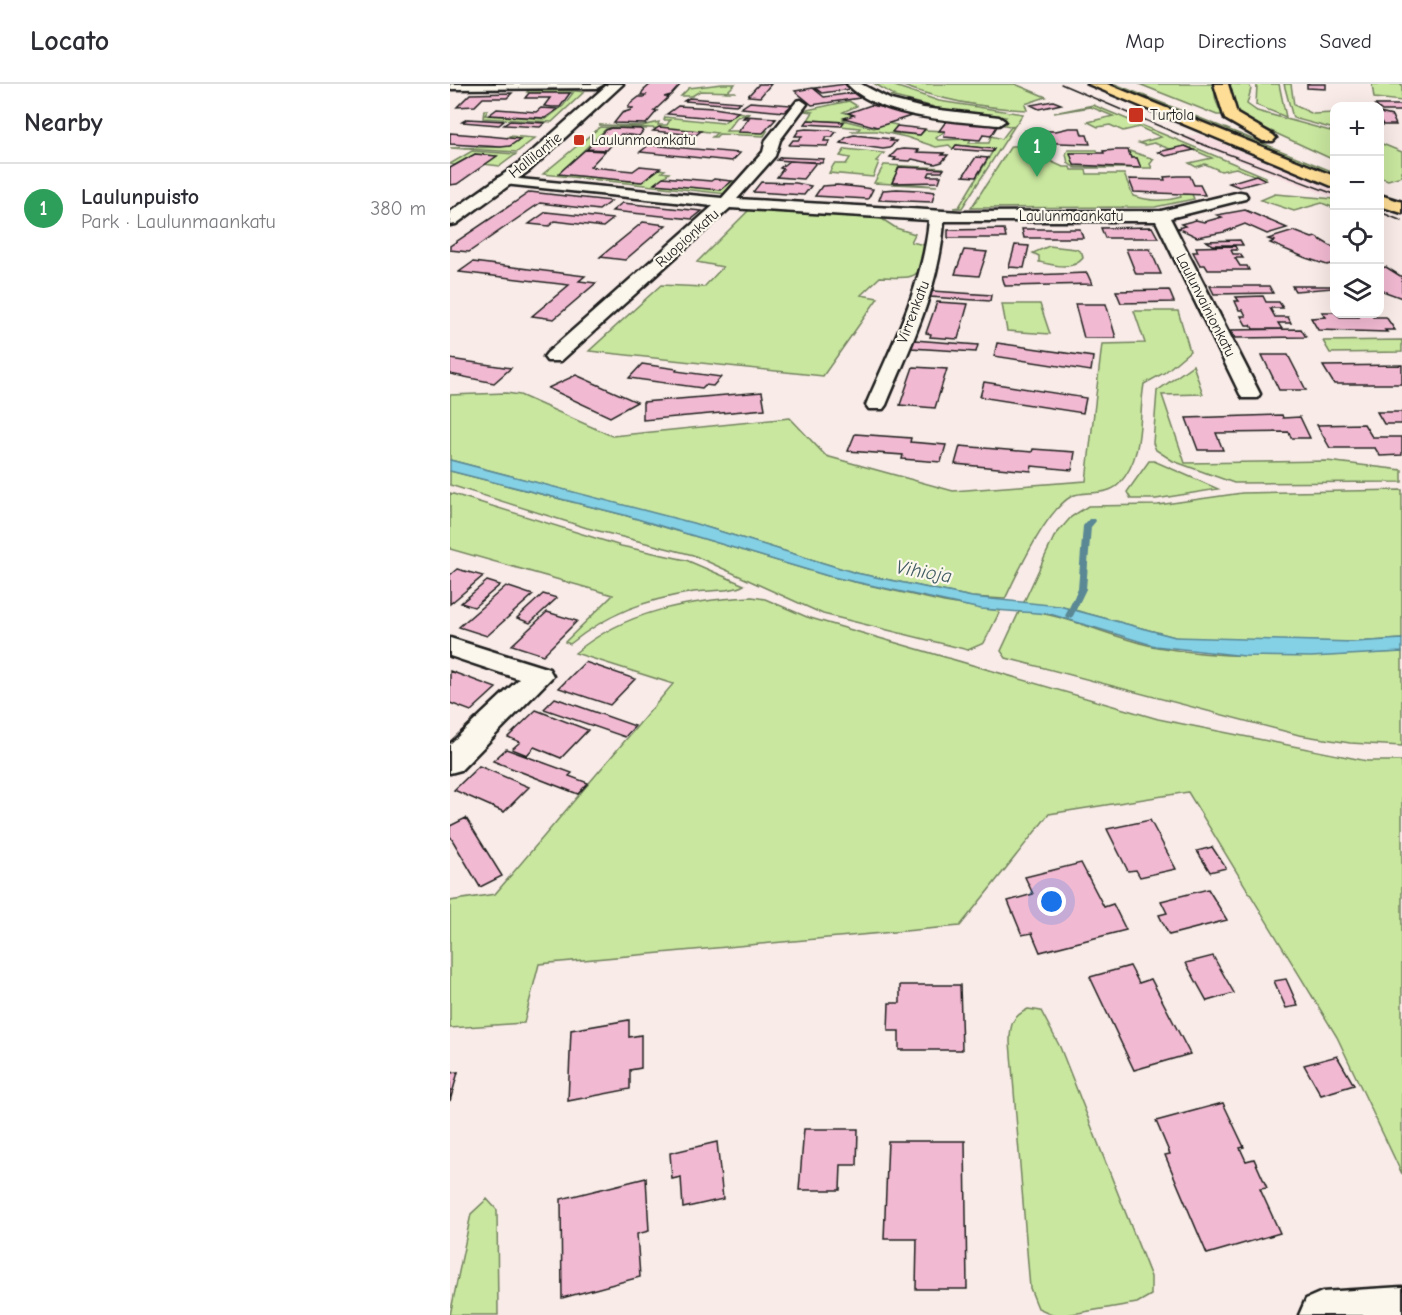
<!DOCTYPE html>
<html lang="en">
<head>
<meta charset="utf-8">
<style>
	body { margin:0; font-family:"Comic Neue",sans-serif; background:#f7f7f7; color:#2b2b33 }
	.controls { position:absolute; right:18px; top:18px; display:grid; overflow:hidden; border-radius:12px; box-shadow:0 6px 24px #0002 }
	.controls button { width:54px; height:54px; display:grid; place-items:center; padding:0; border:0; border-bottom:2px solid #e1e1e2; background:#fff; color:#2b2b33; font:30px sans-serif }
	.you { position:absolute; left:602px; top:818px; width:21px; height:21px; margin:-15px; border:4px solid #fff; border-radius:50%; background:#1a73e8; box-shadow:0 0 0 9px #1a73e833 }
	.badge { display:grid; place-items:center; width:39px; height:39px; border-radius:50%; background:#db2777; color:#fff; font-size:20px; font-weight:700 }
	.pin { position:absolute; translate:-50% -50px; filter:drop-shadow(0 2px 3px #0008) }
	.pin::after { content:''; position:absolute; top:32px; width:21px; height:18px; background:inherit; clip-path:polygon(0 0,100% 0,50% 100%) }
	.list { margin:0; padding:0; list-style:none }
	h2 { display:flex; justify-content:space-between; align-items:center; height:78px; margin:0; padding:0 24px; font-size:26px }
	h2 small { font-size:20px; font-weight:400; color:#7c7c81 }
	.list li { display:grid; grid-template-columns:39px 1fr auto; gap:18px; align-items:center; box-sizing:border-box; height:90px; padding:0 24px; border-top:2px solid #e1e1e2 }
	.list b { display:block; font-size:22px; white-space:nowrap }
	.list p { margin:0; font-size:20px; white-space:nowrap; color:#7c7c81 }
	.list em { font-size:20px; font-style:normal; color:#7c7c81 }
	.icon { flex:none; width:33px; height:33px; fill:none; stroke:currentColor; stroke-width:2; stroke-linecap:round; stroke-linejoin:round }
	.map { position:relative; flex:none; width:952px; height:1231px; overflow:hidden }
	header { display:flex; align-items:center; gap:36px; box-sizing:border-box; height:84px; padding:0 30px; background:#fff; border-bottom:2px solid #e1e1e2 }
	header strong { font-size:28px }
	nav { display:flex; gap:33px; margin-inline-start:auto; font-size:21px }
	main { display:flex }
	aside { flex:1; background:#fff }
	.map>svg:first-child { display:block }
</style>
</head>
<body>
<header>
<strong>Locato</strong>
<nav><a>Map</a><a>Directions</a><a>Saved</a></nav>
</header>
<main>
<aside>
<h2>Nearby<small></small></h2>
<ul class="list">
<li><span class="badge" style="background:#2e9e5b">1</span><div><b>Laulunpuisto</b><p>Park · Laulunmaankatu</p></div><em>380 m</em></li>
</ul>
</aside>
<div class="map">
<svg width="952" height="1231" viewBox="0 0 952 1231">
	<rect width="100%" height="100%" fill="#f9ebe7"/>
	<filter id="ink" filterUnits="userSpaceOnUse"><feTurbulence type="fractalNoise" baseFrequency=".0167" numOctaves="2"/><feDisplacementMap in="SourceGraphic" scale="12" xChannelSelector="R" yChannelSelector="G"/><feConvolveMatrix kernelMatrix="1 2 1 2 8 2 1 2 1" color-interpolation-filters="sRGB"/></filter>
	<g filter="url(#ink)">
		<path fill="#f7dce1" d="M748,50L884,104V114L731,54Z"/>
		<path fill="#c9e79f" stroke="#72825e" stroke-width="1.5" d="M272,0H285L277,8H286L250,7L242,12H231L239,4Z
			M425,0H439L489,17L573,30L564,43L550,40L556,33L476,25L481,22L440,12L444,11Z
			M448,0H565L596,13L575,20L577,26C533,24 490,16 448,0Z
			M654,0H665L884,88V94Z
			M689,0H763L766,17L772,31H767Z
			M777,0L799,1L801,5L797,20L807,27L884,48V76L786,31Z
			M807,0H829L836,33L806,21Z
			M834,0H841L844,21L863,30L884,29V45L843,34Z
			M922,0H952V17L924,14Z
			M79,6L127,7L134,8L102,38L33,34L34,26H38L35,31L96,35L113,22L123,9L77,8Z
			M399,17L407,22L393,28L404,31L393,36L424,44L437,39L447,41L443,49L470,51L475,46L495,47L486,54L488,56L521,55L519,59H539L541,52L552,55L561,43H564L512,124H503L509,123L544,65L506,61L503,65L499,61L486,63L456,53L427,47H400H407L410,44L391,42L393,38L358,36L363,28L355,27L357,26Z
			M643,21L816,93V96L786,84L771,87L755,80L746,83L739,79L762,74L735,62L720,65L704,59L695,61L689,59L711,53L689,43L673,47L660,41L648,43L638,38L663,32L641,23L604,29Z
			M287,28L300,30L287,33L276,47H317L314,52L269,50L266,53H262L267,49L251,47L149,41L192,42L209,38L208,41H217L220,36H214L215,33L273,39Z
			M150,43L197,45L157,44L109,90L191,98L209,85L215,86L212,88L219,89L205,100L271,106L282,97H292L277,110L93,90Z
			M59,52L85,54L67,68L0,64L51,63L69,55L57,54Z
			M930,59L952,68V92L938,96L930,93Z
			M561,62H589V66L582,69L613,83H620L621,86H636L637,90H674L683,112C700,117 714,118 731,113L730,110H742L744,115L705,123L521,124Z
			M395,65L434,69L426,77L429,78L423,93L379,89L384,80H396L400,74L390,72Z
			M618,66H647L648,69H621L625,83H690L687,74H681L679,67L704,75L700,80L702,84H625L618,79L616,70Z
			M22,67L66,70L50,82L33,80L46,72L25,70L5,81L0,80Z
			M434,81H435L494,84L449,83L442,98L487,102L424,99Z
			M825,110L884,115V124L872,119L844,127L811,116Z
			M300,125L429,133L446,144L465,150L461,158L479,162C468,197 466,194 430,193L411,211L428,214L373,292L139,267L211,201L254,203L273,183L247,178Z
			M599,162L626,165L632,169L633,174C623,187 603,181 589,178V172L583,169Z
			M552,220H590L600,250L557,247Z
			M684,227H728L740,267L714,289L694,300C688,334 695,372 669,400C656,413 632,406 622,412C596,426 568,488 555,515L522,513L406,489L259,444L0,376V311L56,309L70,311L162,352L340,334L376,372L503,407L636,397L652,260L695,259Z
			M952,256V268L880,269L873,257Z
			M743,281L753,310L712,311L735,379L877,377L952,386V398L784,399L723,377L706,366L703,359L707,307Z
			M699,377H704L768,405L706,415H681L677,408Z
			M0,387L174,431L378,492L494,518L550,527L534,559L518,566L373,530L243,471L137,444L0,401Z
			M952,406V555L905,558L755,556L725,553L609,522L573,520L604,453L621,433L638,422L708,421L792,409Z
			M0,409L171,462L236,476L294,501C283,508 257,506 244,508C194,516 159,529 120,560L115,558L163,511L0,465Z
			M302,513L315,515L357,533L708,635L917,677H952V1090L887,953L738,708L599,730L510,842L89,880L74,939L0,944V817L45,810L223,600L125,569C175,527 239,516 302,513Z
			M576,527C621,532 662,554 707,563C788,578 870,570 952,568V662L900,659L849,651L556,574L551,567L569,528Z
			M578,925L591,927L610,963L701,1193V1211L687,1219L616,1231H604L588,1224L580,1204L560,958C560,940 562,933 578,925Z
			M37,1115L47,1126L48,1231H0L21,1130Z"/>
		<path fill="#84d0e4" stroke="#5a8894" stroke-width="1.5" d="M0,376L243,439L406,489L522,513L609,522L725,553L905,558L952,555V568L861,573L795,572L705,562L600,530L531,525L378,492L174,431L0,387Z"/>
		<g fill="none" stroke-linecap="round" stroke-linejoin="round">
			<path fill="#5a8894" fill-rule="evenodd" d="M639,435H645L646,437L641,443L636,505L623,532L619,535L615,532L628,505L633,442Z"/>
		</g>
		<path fill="#f2bad2" stroke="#1c1c1c" stroke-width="1.5" d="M201,0H230H227L230,1L221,11L214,13H219L204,27H207L196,40L164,39L172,29L181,26L183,24H178L180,20L189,13H194L196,11H191L193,7Z
			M309,0H321L310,13L298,12Z
			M396,0L402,5L372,9L365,4Z
			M857,0H876V5L857,4Z
			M363,4L374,13L403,9L410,14L362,21L345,7Z
			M62,9L57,14H33L25,22L7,23L20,10Z
			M79,9H120L110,23H102L94,22L100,14H75Z
			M239,14L291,18L286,21L234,17Z
			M458,17L482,23L476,25L451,19Z
			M603,17L611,20L589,25L581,21Z
			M300,18L342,21L334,28L291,24Z
			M421,21L464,31L427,43L394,34L404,31L398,29Z
			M925,21H952V27H932Z
			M228,22L264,24L288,28L278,35L217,30Z
			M91,24L108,25L95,34L39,31L47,25L86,28Z
			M930,29L942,32L946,41H933L930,36Z
			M295,32L325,34L324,35H326L313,49L288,48L299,34H293Z
			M17,35L54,37L49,41L12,38Z
			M358,36L394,38L391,42L355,40Z
			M497,36L548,41L541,52L533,51L530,56L494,53L495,47H489Z
			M60,37L95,39L90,43L54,41Z
			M447,42L475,45L470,51L442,48Z
			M209,43L251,47L246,51L203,47Z
			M161,44L190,45L193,47L189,52L171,50L157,66L137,65L156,46Z
			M619,44H630L632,51H637L640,60L577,58L575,47H606Z
			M356,45L380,46L386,48L382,53H376L374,57H380L377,62L339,61L343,56H349L352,52H345L349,46Z
			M0,49L38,52L70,55L60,62L51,63L0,60Z
			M404,51L442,55L440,57H446L440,64L433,65L390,59L397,53Z
			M199,61L290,69L282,77L190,68Z
			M506,61L544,65L542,68L503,65Z
			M735,62L744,66L716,72L708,68Z
			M454,65L469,66L467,68L494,69L492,71H498L492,78L485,80L462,75L460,77L444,76L446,74L440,73L447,66Z
			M135,66L155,67L140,83L183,87L190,82L210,84L192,98L108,90Z
			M667,66H678L681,74H687L691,84L624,81L620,69H654L653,67Z
			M25,70L47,72L7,100L0,101V84Z
			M330,73L374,75L372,79L327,76Z
			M526,73L538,74L526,93L513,92Z
			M339,77L364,78L365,80L353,95L327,93L333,85L330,84Z
			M449,83L494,85L492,88H480L478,92H491L489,98L442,99Z
			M806,91L816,96L789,103L779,99Z
			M728,92H740L744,101H750L755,111L684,108L679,95L715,96L714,93Z
			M213,93L261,97L264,95L282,97L271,106L204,100Z
			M311,98L346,99L361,102L354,111L303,108Z
			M387,101L407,103L423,105L418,115L365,112L372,102Z
			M447,105L468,106L485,108L482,118L429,116L433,106Z
			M80,108L161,117L149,126L90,119L19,168L0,166V162Z
			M172,119L252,127L242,135L162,127Z
			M795,126L837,144L817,150L795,140L774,148L747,153L728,144L735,142L731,140L746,136L754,138L772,133L767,131Z
			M96,128L163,135L153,143L105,137L99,142L79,140Z
			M193,138L216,141L175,176L150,173Z
			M702,143L708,154H655L651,144Z
			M554,145L556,154H498V146Z
			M572,145H630L633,154H574Z
			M844,147L862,154L866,153L884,164V179L877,181L856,174L820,159L824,157L818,155Z
			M790,156L793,161H763L756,157Z
			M565,161L579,162L574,184L559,183Z
			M785,162L787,166H781L783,170H790L793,174H785L790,182H797L799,186H758L755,181H750L743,168H748L746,163Z
			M676,165H700L711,190H686Z
			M514,166L537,168L529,192L505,190Z
			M23,178L135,192L129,197L146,199L104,235L82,232L119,201L9,188Z
			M936,183L952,193V214L930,206V184Z
			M637,189L642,200L555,202L552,192Z
			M760,202H819L823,209L764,210Z
			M842,202H882L884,204L845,207Z
			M719,206L724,218L671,219L666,207Z
			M482,207L541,211L540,217L480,213Z
			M813,212L816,218H829L833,224H820L825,233H838L841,239H828L832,245H803L801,241H796L791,232H796L793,226H789L785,217H789L786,213Z
			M487,218L518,220L508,255L480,253L481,250L476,249Z
			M625,220H656L666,254H634Z
			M872,228H884L890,233H909L907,230H921L923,233H936L945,246H935L937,248L868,246L861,234L876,233Z
			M851,245L856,253L785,254L781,246Z
			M464,256L528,261L526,268L461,264Z
			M547,259L643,273L641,287L544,272Z
			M812,271H838L856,306H829Z
			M0,275L61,284L44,299L0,290Z
			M192,280L227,285L226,287L271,293L263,302L255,301L252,304L179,294Z
			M952,281V300H884L873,282Z
			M463,283L497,285L485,324L450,321Z
			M126,291L187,318L160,333L98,304Z
			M534,298L636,314L633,329L530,313Z
			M312,308L315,325L193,336V318Z
			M927,328H952V340H934Z
			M832,331L833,334L850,333L860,354H841L839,348L766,349L773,366H748L736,334Z
			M914,340L922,353H952V371L930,372L925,364H880L867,341Z
			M405,350L461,354L460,358L496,361L491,378L452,375L453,371L398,367Z
			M510,362L582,368L583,365L625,368L622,386L582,382L581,387L505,380Z
			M7,485L33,492L0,520V491Z
			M37,497L50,501L24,523L11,519Z
			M56,502L83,511L37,552L9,543Z
			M93,510L107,514L80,539L67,534Z
			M97,528L127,537L93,571L62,561Z
			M135,578L185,595L160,621L109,604Z
			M0,587L46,604L21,627L0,619Z
			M105,614L185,642L175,653L94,625Z
			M86,626L138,646L111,674L84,663L77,671L62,665L70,658L58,653Z
			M56,665L122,689L119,692L138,699L128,710L43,677Z
			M29,682L79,703L54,728L4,706Z
			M16,734L52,792L30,803L0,752V742Z
			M700,736L726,785L690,793L686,786L678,787L657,745Z
			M762,763L776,784L760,788L747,767Z
			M631,779L654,823L663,820L676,846L590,868L582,849L572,851L558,817L583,810L575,793Z
			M758,805L777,836L719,851L709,831L717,829L711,817Z
			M763,872L784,909L757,917L736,879Z
			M680,882L689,899L701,895L740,970L684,986L640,893Z
			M836,895L848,922L836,924L824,897Z
			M450,901H510L512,966H449V947H438L439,919H450Z
			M179,936V953L191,951V984L180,986V1005L118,1017L121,946Z
			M887,972L904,1001L871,1011L854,981Z
			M8,988L0,1017V989Z
			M773,1019L794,1063L790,1064L796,1077L804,1075L817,1104L810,1105L830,1149L757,1170L715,1071L720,1070L706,1037Z
			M354,1045H408L407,1081H391L390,1106H349Z
			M438,1057H515L517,1205H466L467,1155H434Z
			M267,1058L273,1115L233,1124L231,1093L222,1095L220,1069Z
			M196,1094L199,1147L187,1150L190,1193L112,1214L111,1115Z"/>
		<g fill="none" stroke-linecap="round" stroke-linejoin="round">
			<g stroke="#1c1c1c" stroke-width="5">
				<path id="street" d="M397,0H411L441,16L473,24L549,33L555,37L549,41C505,37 429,34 397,0Z
					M351,16L357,20L330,56L325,72L287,115L511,128L711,127L790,108L795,109L797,112L795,115L720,134L810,310L807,314H793L790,310L706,137H494C490,202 461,261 436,321L433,325H419L416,321C442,261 473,202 479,136L280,124L111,277H97L94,273L97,269L263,122L54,100L49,99L47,96L49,93L272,114L313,68L316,56L347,17Z
					M0,554L99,585L103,592L11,686L0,689V660L69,595L0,572Z
					M952,1203V1231H849L856,1215L872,1208Z"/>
			</g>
			<g stroke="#1c1c1c" stroke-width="5">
				<path id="secondary" d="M0,0H154L147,4L0,5Z
					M158,0H173L80,86L6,140L0,141V128L68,80Z"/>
			</g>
			<g stroke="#1c1c1c" stroke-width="5">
				<path id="highway" d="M638,0H657L884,92V103Z
					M764,0H778L787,30L823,51L826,54L823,57H813L775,35Z
					M930,111L952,118V129L930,122Z"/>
			</g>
			<use href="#street" fill="#fbf7ec" fill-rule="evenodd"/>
			<use href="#secondary" fill="#fbf7ec" fill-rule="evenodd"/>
			<use href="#highway" fill="#fedd96" fill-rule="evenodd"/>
			<path stroke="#1c1c1c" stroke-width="1.5" d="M611,0L749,59L884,110
				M930,128L952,137"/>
		</g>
	</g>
	<g fill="#c8321e" stroke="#fbf7ec" stroke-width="2">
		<rect x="678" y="23" width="16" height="16" rx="3"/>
		<rect x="123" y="50" width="12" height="12" rx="3"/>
	</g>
	<g text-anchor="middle" stroke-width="4.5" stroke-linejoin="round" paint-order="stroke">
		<g font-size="15" fill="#1c1c1c" stroke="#fbf7ec" text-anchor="start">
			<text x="700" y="36">Turtola</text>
			<text x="141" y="61">Laulunmaankatu</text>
		</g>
		<g font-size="15" fill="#1c1c1c" stroke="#fbf7ec">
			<text transform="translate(85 71) rotate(-39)" y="5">Hallilantie</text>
			<text x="621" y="137">Laulunmaankatu</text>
			<text transform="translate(237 154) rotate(-42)" y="5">Ruopionkatu</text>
			<text transform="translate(756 221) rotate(63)" y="5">Laulunvainionkatu</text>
			<text transform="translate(463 228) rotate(-69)" y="5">Virrenkatu</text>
		</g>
		<g font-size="20" font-style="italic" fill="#405b62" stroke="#fbf7ec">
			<text transform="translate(474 487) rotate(10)" y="7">Vihioja</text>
		</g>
	</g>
</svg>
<div class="controls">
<button>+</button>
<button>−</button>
<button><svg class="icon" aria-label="locate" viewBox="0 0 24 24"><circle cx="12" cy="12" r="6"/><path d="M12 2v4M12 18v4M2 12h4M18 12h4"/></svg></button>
<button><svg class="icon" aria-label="layers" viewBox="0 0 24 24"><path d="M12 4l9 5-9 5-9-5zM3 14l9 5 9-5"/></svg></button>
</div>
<div class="you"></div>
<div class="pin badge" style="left:587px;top:93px;background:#2e9e5b">1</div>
</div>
</main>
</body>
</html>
